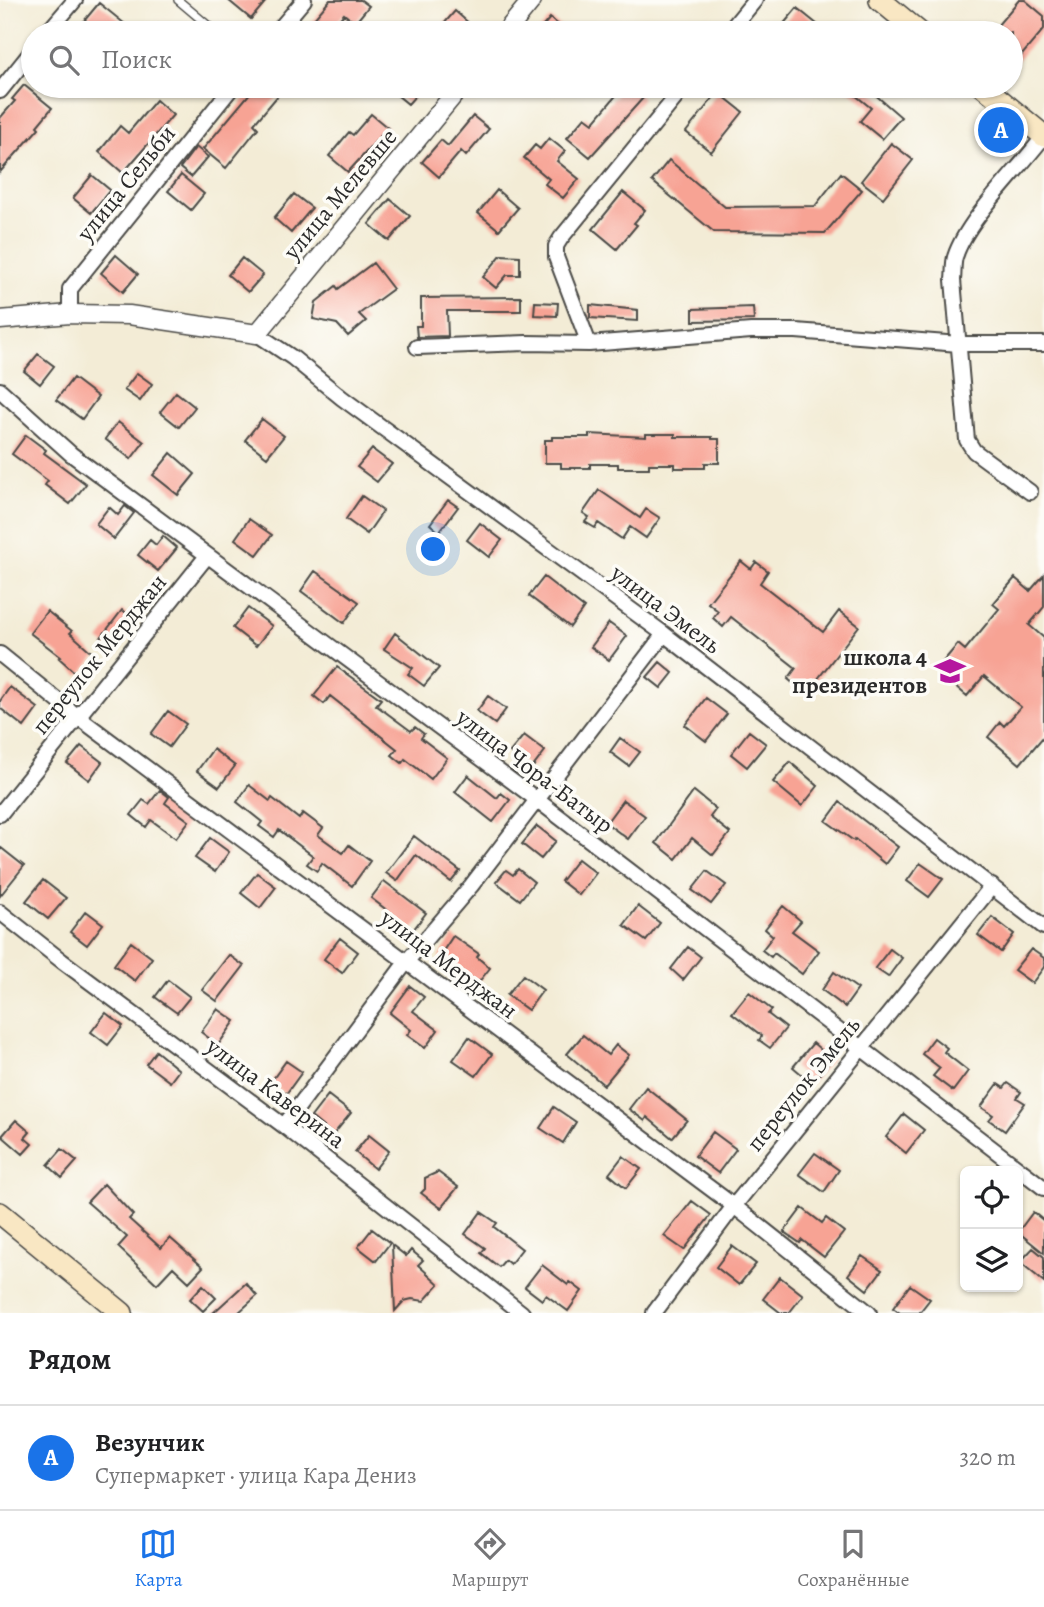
<!DOCTYPE html>
<html lang="ru">
<head>
<meta charset="utf-8">
<style>
	body { margin:0; font-family:Alegreya,serif; background:#f2f2f2; color:#202124 }
	.controls { position:absolute; right:21px; bottom:21px; display:grid; overflow:hidden; border-radius:10px; box-shadow:0 2px 5px #0004 }
	.controls button { width:63px; height:63px; display:grid; place-items:center; padding:0; border:0; border-bottom:2px solid #e0e0e0; background:#fff; color:#202124; font:35px sans-serif }
	.you { position:absolute; left:434px; top:550px; width:24px; height:24px; margin:-18px; border:5px solid #fff; border-radius:50%; background:#1a73e8; box-shadow:0 0 0 10px #1a73e833 }
	.badge { display:grid; place-items:center; width:46px; height:46px; border-radius:50%; background:#1a73e8; color:#fff; font-size:23px; font-weight:700 }
	.pin { position:absolute; translate:-50% -50%; border:4px solid #fff; box-shadow:0 2px 7px #0006 }
	.list { margin:0; padding:0; list-style:none }
	h2 { display:flex; justify-content:space-between; align-items:center; height:91px; margin:0; padding:0 28px; font-size:30px }
	h2 small { font-size:23px; font-weight:400; color:#757577 }
	.list li { display:grid; grid-template-columns:46px 1fr auto; gap:21px; align-items:center; box-sizing:border-box; height:105px; padding:0 28px; border-top:2px solid #e0e0e0 }
	.list b { display:block; font-size:26px; white-space:nowrap }
	.list p { margin:0; font-size:23px; white-space:nowrap; color:#757577 }
	.list em { font-size:23px; font-style:normal; color:#757577 }
	.icon { flex:none; width:38px; height:38px; fill:none; stroke:currentColor; stroke-width:2; stroke-linecap:round; stroke-linejoin:round }
	.map { position:relative; flex:none; width:1044px; height:1313px; overflow:hidden }
	.search { position:absolute; background:#fff; box-shadow:0 2px 5px #0004; left:21px; right:21px; top:21px; height:77px; display:flex; align-items:center; gap:18px; box-sizing:border-box; padding:0 24px; border-radius:38px; color:#757577; font-size:26px }
	.sheet { height:196px; background:#fff }
	nav { display:flex; justify-content:space-around; align-items:center; box-sizing:border-box; height:98px; border-top:2px solid #e0e0e0; background:#fff; font-size:19px; color:#757577 }
	nav a { display:grid; justify-items:center; gap:4px }
	nav .on { color:#1a73e8 }
	.map>svg:first-child { display:block }
</style>
</head>
<body>
<div class="map">
<svg width="1044" height="1313" viewBox="0 0 1044 1313">
	<rect width="100%" height="100%" fill="#fdfcf7"/>
	<filter id="ink" filterUnits="userSpaceOnUse"><feTurbulence type="fractalNoise" baseFrequency=".0143" numOctaves="2"/><feDisplacementMap in="SourceGraphic" scale="14" xChannelSelector="R" yChannelSelector="G"/><feConvolveMatrix kernelMatrix="1 2 1 2 8 2 1 2 1" color-interpolation-filters="sRGB"/></filter>
	<filter id="wash" filterUnits="userSpaceOnUse"><feTurbulence type="fractalNoise" baseFrequency=".00686" numOctaves="4" result="noise"/><feDisplacementMap in="SourceGraphic" scale="28" xChannelSelector="R" yChannelSelector="G"/><feGaussianBlur stdDeviation="1.57" result="paint"/><feColorMatrix in="noise" values="0 0 0 0 0 0 0 0 0 0 0 0 0 0 0 0 0 1.4 0 .05"/><feComposite in="paint" operator="in"/></filter>
	<g filter="url(#wash)">
		<rect width="100%" height="100%" fill="#f3ecd6"/>
		<g id="blocks">
			<path fill="#f7a394" d="M228,0H267L251,19Z
				M330,0H361L369,6L355,23L344,14L327,33H302Z
				M1019,0H1025L1044,16V29L1011,68V33H991Z
				M99,3L125,24L117,33H74Z
				M797,8L828,33H776Z
				M455,11L471,25L464,33H436Z
				M550,18L569,33H537Z
				M24,85L52,108L37,126L39,128L0,172V118L15,101L12,99Z
				M256,86H286L254,124L258,128L226,168L203,149Z
				M386,86H404L416,95L408,104Z
				M624,86H629L643,98L590,157L567,138L585,117L593,123Z
				M844,86H878L872,92L901,117L882,139L860,121L871,108Z
				M718,92L743,112L711,152L686,132Z
				M156,100L173,115L123,173L99,152L120,126L128,133Z
				M371,114L388,128L348,172L329,156L349,132L353,135Z
				M473,116L489,129L466,156L461,151L439,177L422,162L441,140L448,146Z
				M549,138L565,151L557,161L579,179L563,198L545,184L549,179L524,158L535,145L540,149Z
				M891,143L913,160L883,198L861,181Z
				M196,147L208,157L191,177L180,168Z
				M669,160L725,207L815,206L841,173L862,190L825,233L714,232L652,181Z
				M92,175L110,190L91,213L73,198Z
				M181,175L204,194L191,210L168,191Z
				M497,190L518,208L499,230L478,213Z
				M623,192L645,210L634,223L637,225L617,249L593,229Z
				M294,194L312,208L291,233L274,218Z
				M390,199L410,216L389,241L369,224Z
				M116,255L138,274L123,292L101,273Z
				M501,255L520,256V275H507L496,288L483,277Z
				M242,258L263,275L248,292L228,275Z
				M373,263L393,289L359,314L366,321L348,336L337,324L313,319L316,302L336,286L338,289Z
				M521,297V311H447L448,336L417,337L416,326H421V298Z
				M535,302L558,303L557,316L534,315Z
				M590,305L638,310V321L590,318Z
				M753,307L754,320L693,321V309Z
				M38,354L54,366L40,384L24,371Z
				M137,373L152,384L140,401L124,390Z
				M73,378L98,397L82,419L56,400Z
				M176,392L195,407L179,427L160,412Z
				M262,419L284,436L267,457L245,440Z
				M118,422L144,442L131,459L105,439Z
				M589,434L646,437V434H675V437H712V439H719V463H705V468H675V464H649V468H618V464H590V468H561V463H545V440H552V437H589Z
				M26,435L46,450L44,453L86,484L70,504L45,485L48,481L12,454Z
				M372,449L392,464L377,482L357,467Z
				M171,453L195,474L178,495L153,475Z
				M599,490L640,518L646,509L660,518L646,538L630,527L622,539L598,523L595,528L585,522L589,517L583,513Z
				M362,496L383,511L367,534L346,519Z
				M448,500L458,507L439,532L430,524Z
				M125,506L134,513L114,539L96,524L109,507L118,515Z
				M249,519L272,535L257,555L235,539Z
				M480,523L502,540L489,557L467,540Z
				M163,536L177,548L158,571L138,555L150,540L156,545Z
				M741,561L751,569L756,562L768,571L760,583L823,632L839,611L859,626L806,694L788,679L796,668L731,617L723,627L713,618L718,611L708,603Z
				M315,571L359,602L344,623L301,591Z
				M1044,575V607L1029,625L1044,638V736L1020,764L988,737L1000,722L1004,726L1021,707L984,676L967,696L936,670L958,644L965,650L999,609L993,604L1015,578L1030,591Z
				M544,577L584,608L570,627L529,596Z
				M248,608L272,626L256,646L233,628Z
				M122,610L131,616L108,647L99,640Z
				M47,611L72,631L70,633L96,656L79,676L59,658L61,657L30,633Z
				M609,623L627,636L609,660L591,647Z
				M395,633L439,668L424,686L408,674L413,668L384,649Z
				M660,662L673,673L661,688L647,677Z
				M337,667L381,699L376,705L411,731L415,727L424,734L421,738L447,758L431,779L405,759L402,763L392,755L397,749L330,696L324,704L314,696Z
				M10,687L38,708L24,727L0,708V701Z
				M488,696L506,709L495,724L477,711Z
				M706,698L727,714L706,741L685,725Z
				M168,711L186,724L169,747L151,734Z
				M749,731L766,744L747,767L731,754Z
				M524,735L545,751L532,768L510,752Z
				M620,738L640,752L629,766L610,752Z
				M81,746L102,762L89,780L67,763Z
				M213,749L235,766L219,787L197,771Z
				M790,762L818,786L802,806L773,782Z
				M468,775L497,798L501,793L510,800L493,822L455,792Z
				M249,785L270,801L272,798L299,819L303,813L323,828L318,835L343,853L349,845L370,861L352,886L322,863L317,871L307,864L313,856L279,830L274,837L259,826L262,822L237,802Z
				M160,790L169,797L165,803L189,821L176,838L151,820L146,827L131,815L143,800L149,804Z
				M694,791L716,809L710,817L730,833L713,855L692,838L676,859L656,843Z
				M623,800L645,816L628,839L606,823Z
				M840,802L898,847L885,864L855,839L854,841L826,821Z
				M537,826L556,841L541,859L522,844Z
				M414,836L460,871L451,882L416,855L397,881L386,873Z
				M210,838L229,852L215,872L195,858Z
				M0,847L24,866L0,896Z
				M578,859L596,873L579,895L561,881Z
				M920,863L943,879L929,897L907,881Z
				M518,869L534,882L520,900L496,882L506,870L513,875Z
				M707,871L726,885L711,904L692,890Z
				M257,873L276,887L260,908L241,893Z
				M43,880L66,898L48,919L26,901Z
				M384,881L426,913L413,930L371,898Z
				M638,906L660,923L646,941L624,925Z
				M783,906L801,921L792,931L819,951L802,974L774,953L771,957L762,950L773,936L765,929Z
				M86,911L103,924L87,945L70,932Z
				M992,917L1014,934L1001,952L978,935Z
				M453,936L479,954L477,957L490,968L478,983L439,957Z
				M340,938L358,952L342,973L324,959Z
				M131,942L152,958L135,981L114,965Z
				M688,947L701,957L683,980L671,969Z
				M890,949L902,958L888,977L875,968Z
				M1031,949L1044,958V967L1032,983L1014,970Z
				M229,955L244,966L217,1001L202,990Z
				M834,972L858,989L845,1007L822,990Z
				M523,975L543,990L528,1010L507,995Z
				M168,980L190,997L177,1013L155,997Z
				M410,986L424,997L413,1011L438,1030L425,1048L407,1035L411,1030L390,1013Z
				M749,992L772,1010L768,1014L786,1028L770,1048L759,1040L762,1036L732,1013Z
				M218,1009L235,1021L218,1045L201,1032Z
				M106,1013L123,1026L108,1045L91,1032Z
				M583,1035L608,1055L616,1045L629,1055L604,1085L567,1054Z
				M469,1037L492,1054L476,1076L453,1060Z
				M934,1038L947,1048L944,1052L968,1071L953,1091L933,1076L940,1068L922,1054Z
				M813,1043L832,1059L812,1083L793,1067Z
				M156,1051L179,1070L170,1082L146,1064Z
				M286,1061L302,1072L286,1094L270,1083Z
				M1008,1083L1021,1092L1017,1098L1025,1103L1005,1131L989,1120L993,1115L981,1107L998,1084L1004,1088Z
				M646,1087L687,1120L672,1138L647,1117L645,1121L629,1109Z
				M328,1095L351,1113L333,1135L311,1117Z
				M554,1107L576,1122L563,1143L540,1128Z
				M904,1114L924,1130L906,1153L886,1137Z
				M16,1120L30,1132L25,1138L32,1144L23,1154L2,1136Z
				M713,1132L736,1149L718,1173L695,1156Z
				M369,1135L389,1151L375,1169L355,1152Z
				M62,1149L77,1161L62,1178L48,1165Z
				M815,1153L839,1170L824,1192L799,1174Z
				M623,1156L641,1169L626,1188L609,1174Z
				M438,1172L458,1187L441,1208L421,1193L425,1189V1178Z
				M104,1184L133,1215L129,1219L161,1248L170,1238L203,1267L189,1282L173,1267L157,1284L118,1247L127,1237L87,1202Z
				M692,1201L711,1215L684,1250L664,1236Z
				M802,1208L822,1223L826,1218L844,1232L824,1257L802,1240L800,1243L784,1232Z
				M481,1212L497,1223L494,1227L522,1249L510,1264L505,1260L499,1267L481,1253L485,1248L465,1234Z
				M1033,1212L1044,1221V1253L1018,1232Z
				M372,1229L390,1243L376,1261L358,1247Z
				M392,1245L406,1256L411,1250L423,1260L418,1265L439,1284L424,1301L412,1299L404,1301L395,1311Z
				M732,1246L756,1264L739,1285L716,1267Z
				M1033,1248L1044,1257V1282L1020,1262Z
				M862,1256L882,1270L867,1290L848,1275Z
				M542,1265L568,1285L570,1282L582,1291L568,1311L546,1295L542,1300L525,1287Z
				M780,1277L803,1295L789,1313H781L763,1299Z
				M246,1283L257,1296L238,1313H213Z
				M203,1285L216,1298L203,1311L190,1299Z
				M910,1285L930,1299L919,1313H900L893,1308Z"/>
		</g>
	</g>
	<g filter="url(#ink)">
		<use href="#blocks" fill-opacity="0" stroke="#494845" stroke-width="2"/>
		<g fill="none" stroke-linecap="round" stroke-linejoin="round">
			<g stroke="#494845" stroke-width="10">
				<path id="service" d="M178,0L217,33"/>
			</g>
			<g stroke="#494845" stroke-width="18">
				<path id="minor" d="M47,33L75,0
					M276,33L304,0
					M728,33L755,0
					M0,91L33,50
					M70,314V289L233,86
					M257,334L293,358L342,398L664,634L1044,927
					M589,344L556,257V246L561,238L685,86
					M417,347L526,343L589,344L751,331H796L959,344H1044
					M0,390L71,454L536,799L1044,1188
					M1030,492L974,451L967,440L953,280C954,272 953,264 955,257C967,219 1019,170 1044,136
					M0,654L78,717L734,1206L869,1313
					M0,814L207,556
					M0,912L62,961L284,1126L522,1313
					M284,1126L407,961L471,886L664,634
					M654,1313L734,1206L992,886"/>
			</g>
			<g stroke="#494845" stroke-width="21">
				<path id="tertiary" d="M505,33L532,0
					M0,320L70,314L129,315L257,334L461,86"/>
			</g>
			<g stroke="#494845" stroke-width="24">
				<path id="secondary" d="M880,0L920,33
					M983,86L1044,136
					M0,1213L122,1313"/>
			</g>
			<use href="#service" stroke="#fff" stroke-width="7"/>
			<use href="#minor" stroke="#fff" stroke-width="14"/>
			<use href="#tertiary" stroke="#fff" stroke-width="18"/>
			<use href="#secondary" stroke="#f9e7c3" stroke-width="21"/>
		</g>
	</g>
	<defs>
		<g id="school-bare" transform="scale(2.415)"><path d="M0-5L7-2L0 1L-7-2ZM-4 1L0 2.5L4 1V4Q0 6-4 4Z" fill="#b5179e" stroke="#fdfcf7" stroke-width="2.5" paint-order="stroke"/></g>
	</defs>
	<g fill-rule="evenodd">
		<use href="#school-bare" x="950" y="671"/>
	</g>
	<g text-anchor="middle" stroke-width="7" stroke-linejoin="round" paint-order="stroke">
		<g font-size="24" fill="#2b2b2b" stroke="#fdfcf7">
			<text transform="translate(126 183) rotate(-51)" y="8">улица Сельби</text>
			<text transform="translate(340 194) rotate(-50)" y="8">улица Мелевше</text>
			<text transform="translate(666 609) rotate(37)" y="8">улица Эмель</text>
			<text transform="translate(99 654) rotate(-51)" y="8">переулок Мерджан</text>
			<text transform="translate(535 771) rotate(37)" y="8">улица Чора-Батыр</text>
			<text transform="translate(449 964) rotate(37)" y="8">улица Мерджан</text>
			<text transform="translate(803 1084) rotate(-51)" y="8">переулок Эмель</text>
			<text transform="translate(276 1093) rotate(37)" y="8">улица Каверина</text>
		</g>
		<g font-size="24" font-weight="bold" fill="#2b2b2b" stroke="#fdfcf7" text-anchor="end">
			<text x="927" y="665">школа 4<tspan x="927" dy="28">президентов</tspan></text>
		</g>
	</g>
</svg>
<div class="controls">
<button><svg class="icon" aria-label="locate" viewBox="0 0 24 24"><circle cx="12" cy="12" r="6"/><path d="M12 2v4M12 18v4M2 12h4M18 12h4"/></svg></button>
<button><svg class="icon" aria-label="layers" viewBox="0 0 24 24"><path d="M12 4l9 5-9 5-9-5zM3 14l9 5 9-5"/></svg></button>
</div>
<div class="you"></div>
<div class="pin badge" style="left:1001px;top:130px">A</div>
<div class="search"><svg class="icon" aria-label="search" viewBox="0 0 24 24"><circle cx="10" cy="10" r="6"/><path d="M15 15l6 6"/></svg>Поиск</div>
</div>
<section class="sheet">
<h2>Рядом<small></small></h2>
<ul class="list">
<li><span class="badge">A</span><div><b>Везунчик</b><p>Супермаркет · улица Кара Дениз</p></div><em>320 m</em></li>
</ul>
</section>
<nav>
<a class="on"><svg class="icon" aria-label="map" viewBox="0 0 24 24"><path d="M3 6l6-2 6 2 6-2v14l-6 2-6-2-6 2zM9 4v14M15 6v14"/></svg>Карта</a>
<a><svg class="icon" aria-label="directions" viewBox="0 0 24 24"><path d="M12 3l9 9-9 9-9-9zM9 14v-3h6M13 9l2 2-2 2"/></svg>Маршрут</a>
<a><svg class="icon" aria-label="saved" viewBox="0 0 24 24"><path d="M7 4h10v16l-5-4-5 4z"/></svg>Сохранённые</a>
</nav>
</body>
</html>
